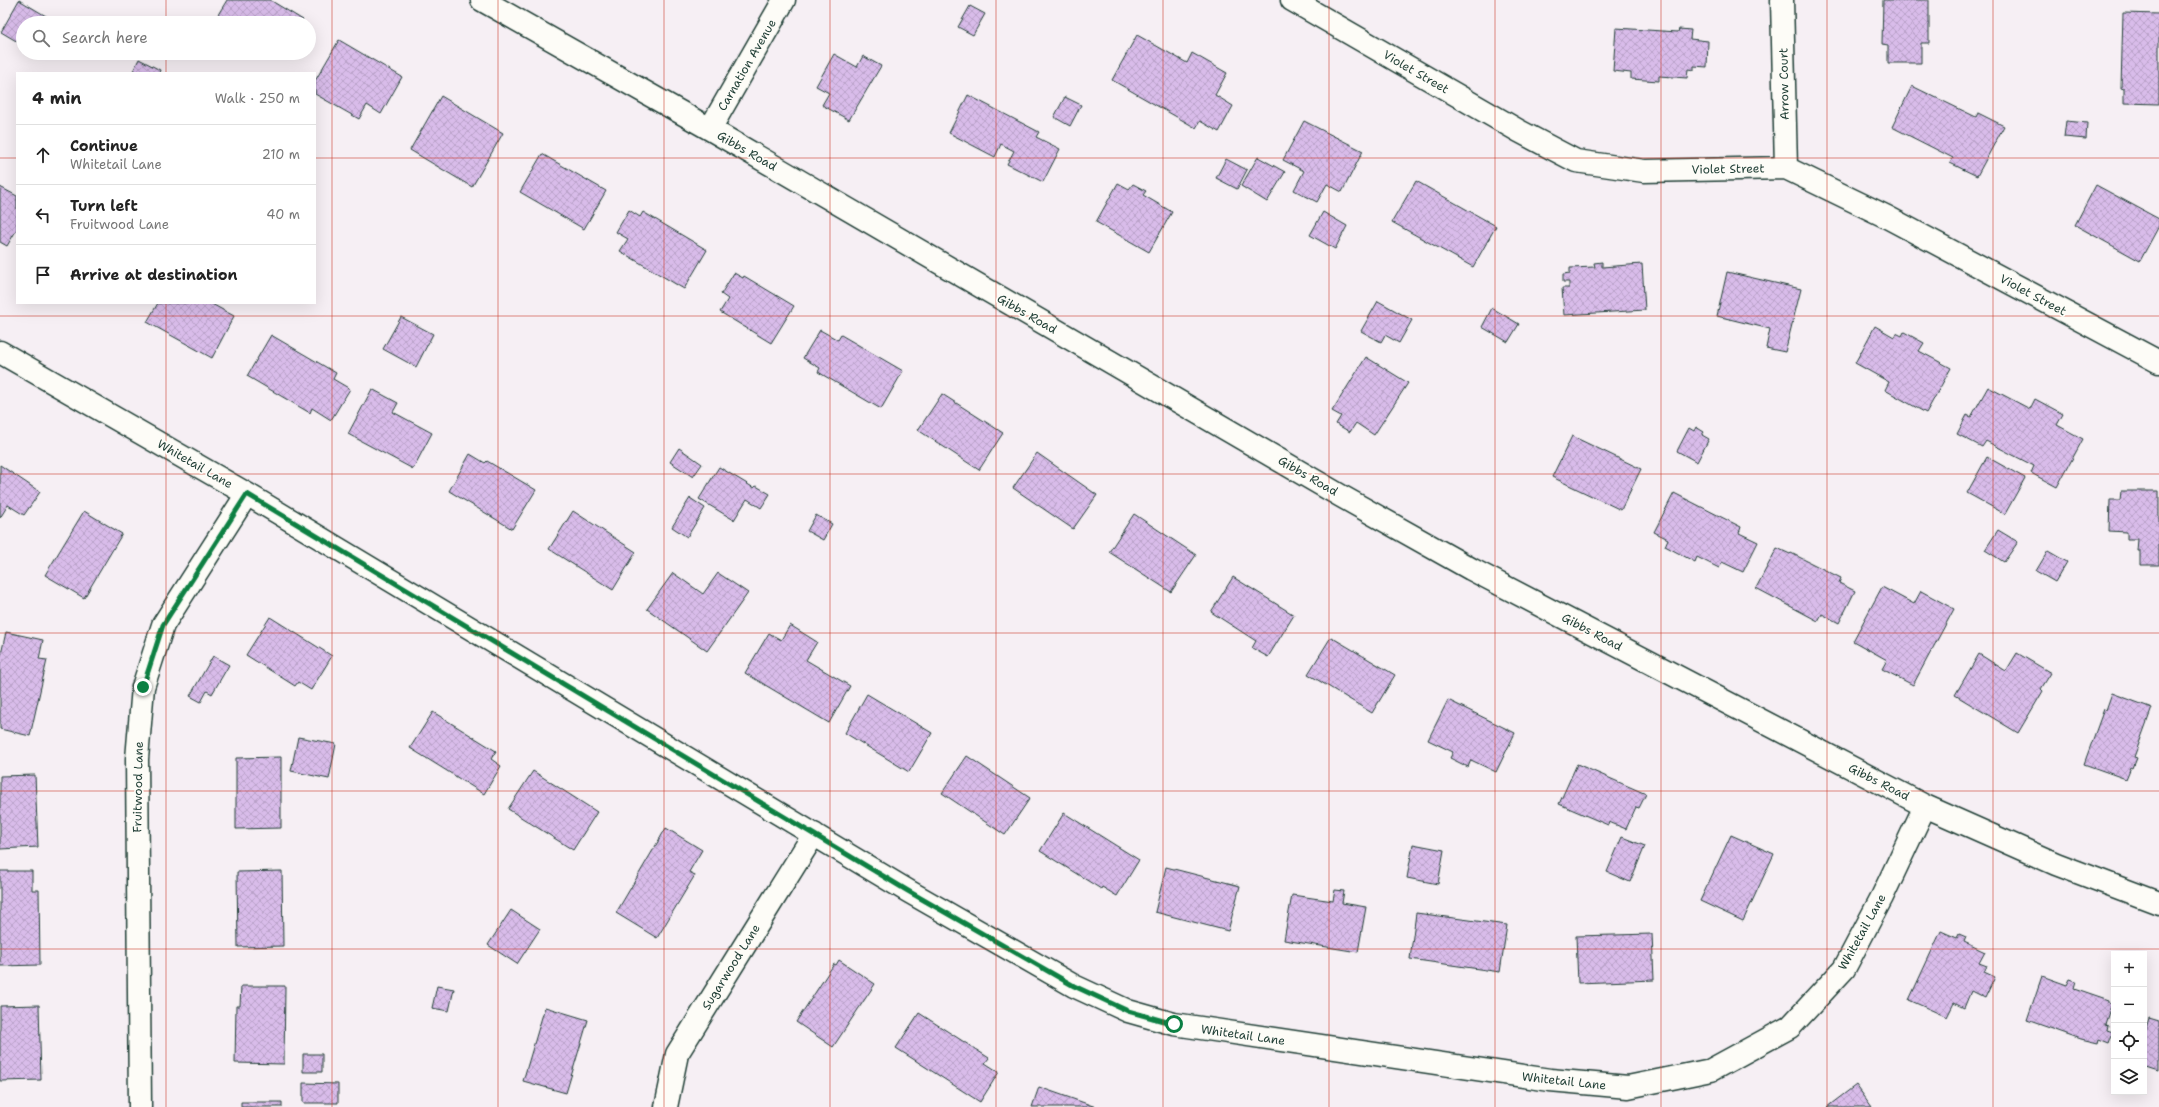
<!DOCTYPE html>
<html lang="en">
<head>
<meta charset="utf-8">
<style>
	body { margin:0; font-family:"Shantell Sans",sans-serif; background:#f2f2f2; color:#222 }
	.controls { position:absolute; right:12px; bottom:12px; display:grid; overflow:hidden; border-radius:0px; box-shadow:0 4px 16px #0002 }
	.controls button { width:36px; height:36px; display:grid; place-items:center; padding:0; border:0; border-bottom:1px solid #e0e0e0; background:#fff; color:#222; font:20px sans-serif }
	.stop { position:absolute; width:12px; height:12px; margin:-9px; border:3px solid #0b8043; border-radius:50%; background:#fff }
	.stop.end { background:#0b8043; border-color:#fff; box-shadow:0 1px 4px #0008 }
	.list { margin:0; padding:0; list-style:none }
	h2 { display:flex; justify-content:space-between; align-items:center; height:52px; margin:0; padding:0 16px; font-size:17px }
	h2 small { font-size:13px; font-weight:400; color:#767676 }
	.list li { display:grid; grid-template-columns:26px 1fr auto; gap:12px; align-items:center; box-sizing:border-box; height:60px; padding:0 16px; border-top:1px solid #e0e0e0 }
	.list b { display:block; font-size:15px; white-space:nowrap }
	.list p { margin:0; font-size:13px; white-space:nowrap; color:#767676 }
	.list em { font-size:13px; font-style:normal; color:#767676 }
	.icon { flex:none; width:22px; height:22px; fill:none; stroke:currentColor; stroke-width:2; stroke-linecap:round; stroke-linejoin:round }
	.map { position:relative; flex:none; width:2159px; height:1107px; overflow:hidden }
	.search { position:absolute; background:#fff; box-shadow:0 4px 16px #0002; left:16px; top:16px; width:300px; height:44px; display:flex; align-items:center; gap:10px; box-sizing:border-box; padding:0 14px; border-radius:22px; color:#767676; font-size:15px }
	.panel { position:absolute; background:#fff; box-shadow:0 4px 16px #0002; left:16px; top:72px; width:300px; height:232px; border-radius:0px }
	.map>svg:first-child { display:block }
</style>
</head>
<body>
<div class="map">
<svg width="2159" height="1107" viewBox="0 0 2159 1107">
	<defs>
		<pattern id="building-cross-hatch" width="8" height="8" patternUnits="userSpaceOnUse"><rect width="8" height="8" fill="#d9bcea"/><path d="M0 0l8 8M0 8l8-8" fill="none" stroke="#baa2c9"/></pattern>
	</defs>
	<rect width="100%" height="100%" fill="#f6eff4"/>
	<filter id="ink" filterUnits="userSpaceOnUse"><feTurbulence type="fractalNoise" baseFrequency=".025" numOctaves="2"/><feDisplacementMap in="SourceGraphic" scale="8" xChannelSelector="R" yChannelSelector="G"/><feConvolveMatrix kernelMatrix="1 2 1 2 8 2 1 2 1" color-interpolation-filters="sRGB"/></filter>
	<g filter="url(#ink)">
		<path fill="url(#building-cross-hatch)" stroke="#1f3d34" d="M19,0L56,22L23,23V45L1,32Z
			M227,0H270L303,20L301,23H225L216,18Z
			M1883,0H1929V43H1921V63H1888V45L1882,44Z
			M970,6L985,14L973,35L958,27Z
			M2123,13L2159,14V104L2124,103V89L2121,88Z
			M1616,28L1678,32L1679,29L1691,30L1690,39L1708,41L1707,67L1694,66V70L1688,69L1687,78L1659,76V81L1631,79V73L1613,71Z
			M1137,35L1187,63L1192,53L1227,73L1215,95L1233,106L1219,132L1200,121L1196,128L1112,80Z
			M339,40L402,77L381,114L367,105L359,119L315,94V81Z
			M274,53H283L281,57Z
			M834,54L857,67L863,56L881,66L849,120L822,105L829,93L816,86Z
			M139,59L160,70L159,73H132Z
			M1912,86L1976,117L1978,113L2004,126L1977,176L1950,163L1953,158L1892,127Z
			M968,95L1039,132L1036,137L1060,149L1043,182L1007,164L1014,151L1001,144L995,157L949,133Z
			M441,96L503,133L472,187L410,150Z
			M1065,97L1081,105L1070,126L1054,117Z
			M1304,121L1363,151L1342,192L1327,184L1317,202L1294,190L1304,171L1283,160Z
			M2066,121L2087,123L2086,139L2064,137Z
			M542,154L606,191L584,229L520,192Z
			M1258,157L1285,172L1267,202L1241,186Z
			M1226,159L1247,170L1237,189L1216,178Z
			M1416,181L1496,226L1473,267L1392,222Z
			M1118,183L1129,189L1133,184L1146,191L1143,195L1172,212L1149,252L1096,222Z
			M2096,185L2159,219V226L2140,261L2075,225Z
			M0,187L17,196V229L7,246L0,242Z
			M629,210L640,217L643,212L707,250L684,289L620,251L628,239L616,232Z
			M1323,212L1347,226L1335,249L1310,235Z
			M1602,262V267L1642,264L1645,310L1564,315L1562,288H1569V282H1563V274L1570,273V268L1595,267L1594,263Z
			M1727,272L1801,289L1785,352L1766,348L1770,329L1717,316Z
			M734,273L743,278L744,276L794,306L771,343L720,312L728,299L721,294Z
			M1378,301L1412,320L1399,343L1385,335L1381,342L1361,331Z
			M158,303H210L234,316L212,358L147,322Z
			M1492,308L1519,324L1508,342L1482,327Z
			M401,317L433,334L416,367L383,349Z
			M1875,326L1894,337L1896,333L1902,336L1904,332L1924,343L1919,351L1951,368L1926,413L1885,390L1889,382L1855,363Z
			M820,330L838,340L841,335L903,371L881,409L818,372L820,368L803,358Z
			M271,335L336,373L333,379L350,389L331,420L312,408L310,413L247,376Z
			M1366,357L1408,383L1374,435L1356,423L1350,432L1336,424L1341,416L1332,411Z
			M1988,387L2030,409L2035,399L2063,414L2057,425L2083,439L2057,487L2031,473L2034,466L1986,441L1982,447L1957,434L1967,415L1971,417Z
			M372,389L398,403L393,412L432,433L413,469L348,434Z
			M942,394L1003,433L979,470L918,430Z
			M1696,427L1704,432L1702,435L1709,439L1697,462L1677,451L1689,428L1694,431Z
			M1572,436L1641,469L1621,510L1552,477Z
			M679,448L702,464L693,477L670,462Z
			M1037,453L1097,495L1073,529L1013,488Z
			M470,454L485,463L487,461L536,490L512,529L449,491Z
			M1987,457L2025,478L2005,514L1967,493Z
			M0,465L40,492L24,515L8,505L0,518Z
			M719,467L754,488L756,486L770,494L761,508L747,499L734,520L699,499Z
			M2121,491H2159V565H2140V551H2137L2138,539H2127V532L2109,531L2110,500H2120Z
			M1674,493L1741,527L1739,533L1758,542L1743,572L1722,562L1719,568L1697,557L1695,562L1665,546L1668,539L1654,532Z
			M690,498L705,508L687,537L672,527Z
			M84,511L122,534L84,598L45,575Z
			M573,511L636,552L613,590L549,549Z
			M1134,514L1196,555L1171,592L1109,552Z
			M816,515L832,524L823,540L807,531Z
			M1998,530L2018,542L2004,562L1985,550Z
			M1777,548L1790,554L1791,553L1841,578L1839,583L1855,591L1839,623L1822,614L1818,621L1756,588Z
			M2048,551L2067,562L2055,582L2036,571Z
			M673,573L703,594L718,573L748,593L707,651L647,609Z
			M1233,577L1294,615L1268,657L1252,648L1256,641L1211,612Z
			M1882,587L1914,604L1921,591L1954,609L1913,685L1882,669L1887,660L1853,641Z
			M270,617L332,656L311,690L298,682L295,686L246,655Z
			M790,625L817,642L806,660L850,686L829,723L745,673L769,633L781,640Z
			M6,632L43,640L39,659L47,660L30,736L0,729V659Z
			M1331,637L1395,675L1372,713L1308,674Z
			M2017,653L2051,673L2041,689L2043,691L2018,733L1955,695L1979,654L2006,671Z
			M213,656L229,665L212,694L207,691L201,702L190,696Z
			M2112,693L2152,708L2134,757L2137,758L2133,768L2131,767L2126,779L2084,764L2104,709L2106,710Z
			M867,694L932,733L909,772L845,733Z
			M1448,700L1515,733L1496,772L1471,760L1468,767L1450,758L1453,752L1428,740Z
			M433,712L496,751L491,759L501,766L484,794L410,748Z
			M298,737L336,744L329,779L291,771Z
			M967,756L1030,798L1005,835L942,793Z
			M281,757V828L236,829V758Z
			M1577,764L1646,794L1639,808L1636,807L1626,829L1609,822L1608,825L1559,804Z
			M533,771L597,812L573,850L508,809Z
			M35,775L38,847L0,849V776Z
			M1064,813L1139,860L1117,896L1102,887L1101,889L1040,851Z
			M666,828L702,850L689,872L695,875L657,938L616,913Z
			M1731,835L1774,854L1743,921L1700,901Z
			M1622,837L1645,846L1630,882L1607,872Z
			M1413,844L1444,850L1438,884L1407,878Z
			M1166,867L1240,886L1228,931L1155,912Z
			M0,871H32V890H39L40,965L0,966Z
			M282,871L283,946L238,947L237,872Z
			M1335,890L1344,891L1342,903L1366,907L1358,952L1284,940L1292,895L1333,901Z
			M511,910L540,929L517,964L488,945Z
			M1416,913L1507,925L1500,972L1410,959Z
			M1941,931L1957,938L1959,934L1966,937L1964,942L1985,952L1979,963L1987,966L1984,972L1995,977L1985,998L1971,991L1964,1008L1954,1003L1947,1017L1909,1000Z
			M1652,934L1654,980L1578,983L1576,936Z
			M839,960L875,984L833,1047L796,1022L834,964L836,965Z
			M2042,976L2067,985L2070,979L2076,981L2074,988L2109,1000V1002L2112,1003L2105,1024L2108,1025L2107,1030L2113,1032L2109,1043L2099,1039L2098,1043L2081,1039L2027,1020Z
			M241,986H285L284,1064L235,1063L236,1006H240Z
			M437,986L454,989L449,1011L432,1008Z
			M39,1005L41,1080L0,1081V1006Z
			M545,1007L588,1020L566,1093L523,1081Z
			M919,1013L989,1058L985,1063L999,1072L980,1102L896,1048Z
			M2149,1018L2159,1021V1071L2144,1066V1035Z
			M303,1054H322V1072H303Z
			M303,1083L338,1084V1103H303Z
			M1856,1085L1872,1107H1827Z
			M1039,1087L1096,1107H1032Z
			M241,1102H282V1107H241Z"/>
		<g fill="none" stroke-linecap="round" stroke-linejoin="round">
			<g stroke="#1f3d34" stroke-width="25">
				<path id="street" d="M482,0L710,129L1341,496L1471,569L1925,806L2056,864L2159,903
					M1292,0L1519,131L1576,161L1644,171L1786,168L1887,217L2159,362
					M1782,0L1786,168
					M710,129L784,0
					M0,352L247,494L908,891L1074,986L1128,1011L1174,1024L1550,1080L1628,1087L1711,1070L1790,1027L1844,969L1882,897L1925,806
					M140,1107L137,759L143,687L163,625L247,494
					M666,1107L677,1054L814,834"/>
			</g>
			<use href="#street" stroke="#fdfcf7" stroke-width="22"/>
		</g>
	</g>
	<g fill="none" stroke-linecap="round" stroke-linejoin="round" filter="url(#ink)">
		<path stroke="#0b8043" stroke-width="5" d="M143,687L163,625L247,494L908,891L1074,986L1128,1011L1174,1024"/>
	</g>
	<path fill="none" stroke="#c8321e" stroke-width="1" stroke-opacity="0.55" d="M166,0V23M332,0V1107M498,0V1107M664,0V1107M830,0V1107M996,0V1107M1163,0V1107M1329,0V1107M1495,0V1107M1661,0V1107M1827,0V1107M1993,0V1107M166,53V73M0,158H17M315,158H2159M166,303V1107M0,316H2159M0,474H2159M0,633H2159M0,791H2159M0,949H2159"/>
	<g text-anchor="middle" stroke-width="3.5" stroke-linejoin="round" paint-order="stroke">
		<g font-size="12" fill="#1f3d34" stroke="#fdfcf7">
			<text transform="translate(747 65) rotate(-60)" y="4">Carnation Avenue</text>
			<text transform="translate(1416 72) rotate(30)" y="4">Violet Street</text>
			<text transform="translate(1784 84) rotate(-91)" y="4">Arrow Court</text>
			<text transform="translate(747 151) rotate(30)" y="4">Gibbs Road</text>
			<text transform="translate(1728 169) rotate(-1)" y="4">Violet Street</text>
			<text transform="translate(2033 295) rotate(28)" y="4">Violet Street</text>
			<text transform="translate(1027 314) rotate(30)" y="4">Gibbs Road</text>
			<text transform="translate(195 464) rotate(30)" y="4">Whitetail Lane</text>
			<text transform="translate(1308 476) rotate(30)" y="4">Gibbs Road</text>
			<text transform="translate(1592 632) rotate(28)" y="4">Gibbs Road</text>
			<text transform="translate(1879 782) rotate(27)" y="4">Gibbs Road</text>
			<text transform="translate(138 787) rotate(-89)" y="4">Fruitwood Lane</text>
			<text transform="translate(1862 932) rotate(-61)" y="4">Whitetail Lane</text>
			<text transform="translate(731 967) rotate(-58)" y="4">Sugarwood Lane</text>
			<text transform="translate(1243 1035) rotate(8)" y="4">Whitetail Lane</text>
			<text transform="translate(1564 1081) rotate(6)" y="4">Whitetail Lane</text>
		</g>
	</g>
</svg>
<div class="controls">
<button>+</button>
<button>−</button>
<button><svg class="icon" aria-label="locate" viewBox="0 0 24 24"><circle cx="12" cy="12" r="6"/><path d="M12 2v4M12 18v4M2 12h4M18 12h4"/></svg></button>
<button><svg class="icon" aria-label="layers" viewBox="0 0 24 24"><path d="M12 4l9 5-9 5-9-5zM3 14l9 5 9-5"/></svg></button>
</div>
<div class="stop" style="left:1174px;top:1024px"></div>
<div class="stop end" style="left:143px;top:687px"></div>
<div class="search"><svg class="icon" aria-label="search" viewBox="0 0 24 24"><circle cx="10" cy="10" r="6"/><path d="M15 15l6 6"/></svg>Search here</div>
<section class="panel">
<h2>4 min<small>Walk · 250 m</small></h2>
<ul class="list">
<li><svg class="icon" aria-label="ahead" viewBox="0 0 24 24"><path d="M12 20V5M6 11l6-6 6 6"/></svg><div><b>Continue</b><p>Whitetail Lane</p></div><em>210 m</em></li>
<li><svg class="icon" aria-label="left" viewBox="0 0 24 24"><path d="M17 20v-9H6M10 6l-5 5 5 5"/></svg><div><b>Turn left</b><p>Fruitwood Lane</p></div><em>40 m</em></li>
<li><svg class="icon" aria-label="arrive" viewBox="0 0 24 24"><path d="M6 21V4h12l-3 4 3 4H6"/></svg><div><b>Arrive at destination</b></div></li>
</ul>
</section>
</div>
</body>
</html>
